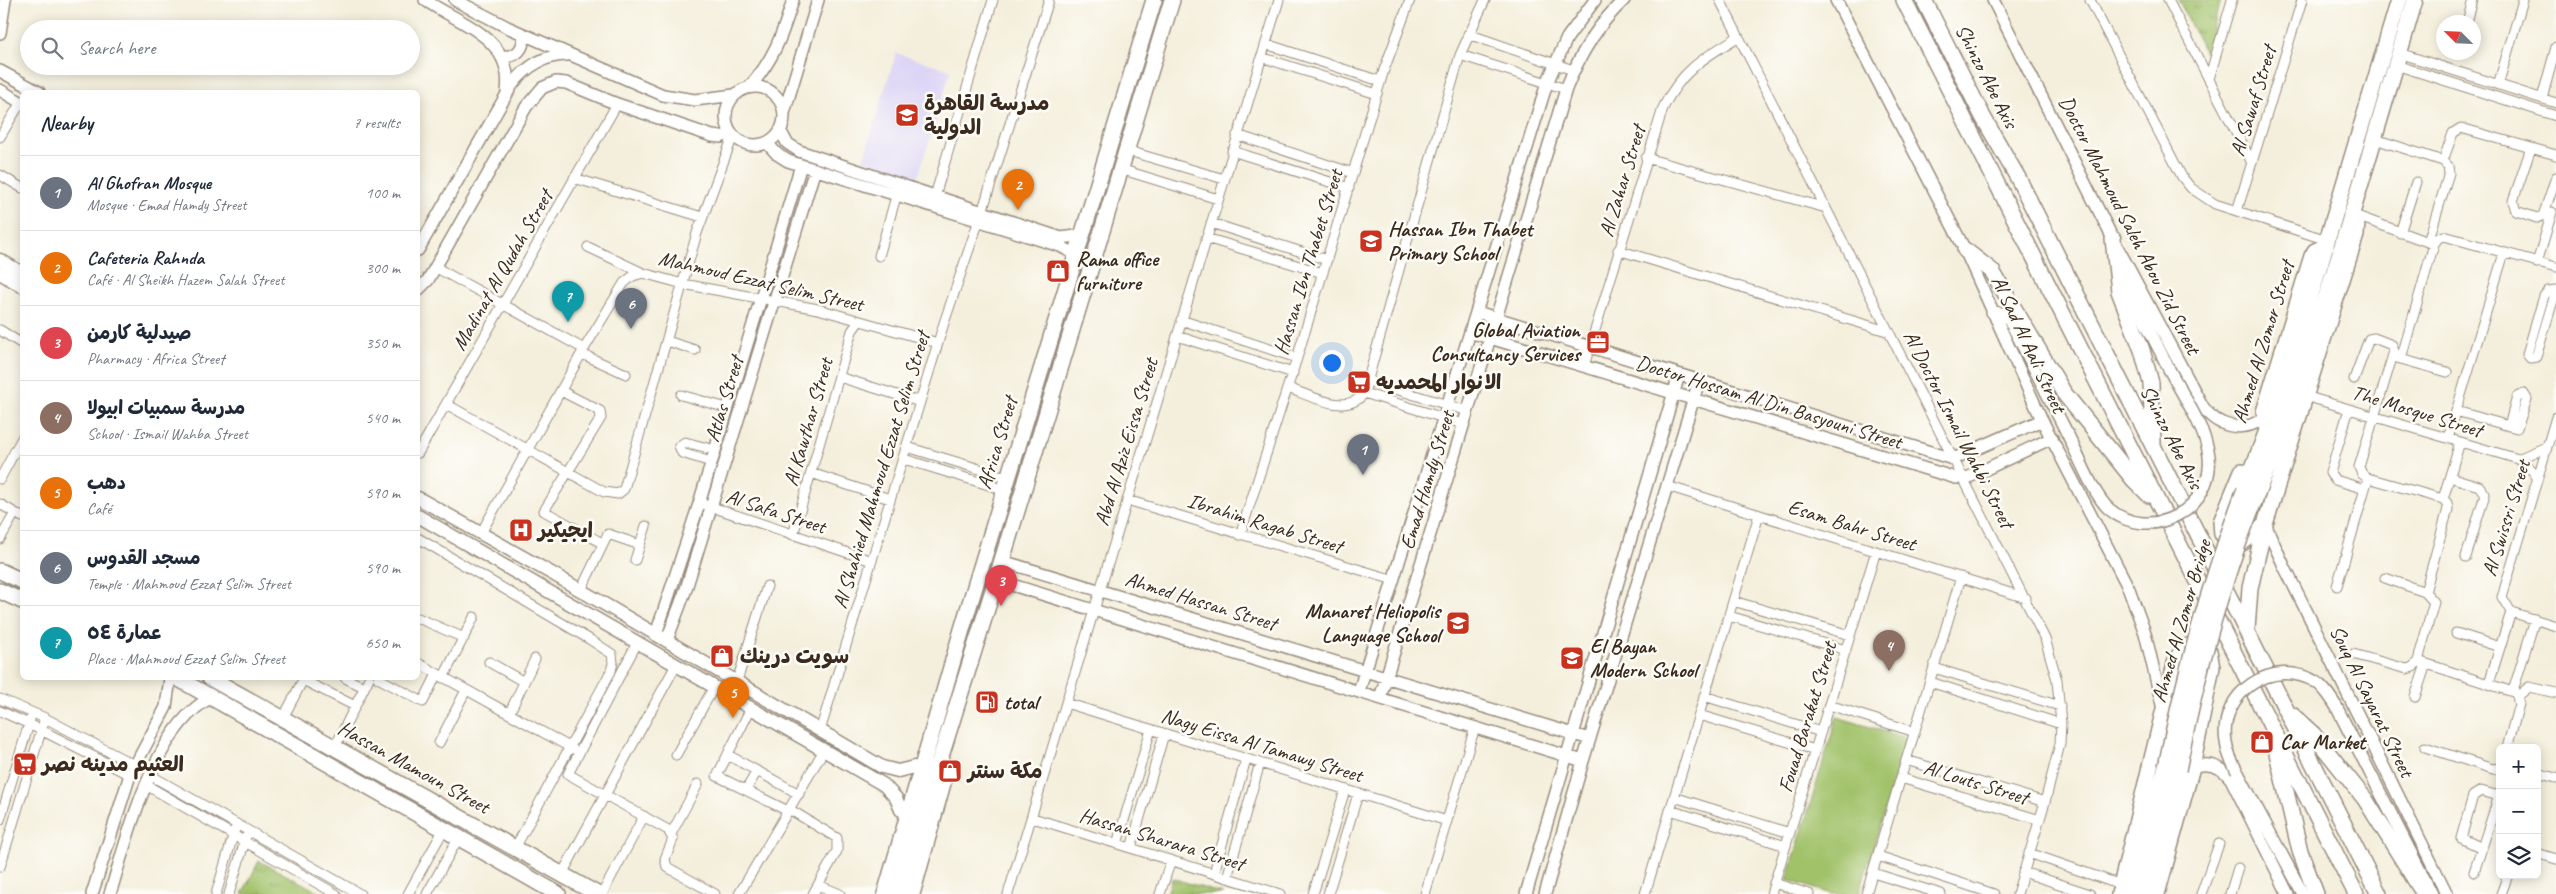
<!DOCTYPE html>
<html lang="en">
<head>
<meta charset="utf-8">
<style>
	body { margin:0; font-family:Caveat,"Playpen Sans Arabic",sans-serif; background:#f2f2f3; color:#1f2937 }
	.controls { position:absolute; right:15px; bottom:15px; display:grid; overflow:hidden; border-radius:8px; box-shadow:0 2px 12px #0003 }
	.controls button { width:45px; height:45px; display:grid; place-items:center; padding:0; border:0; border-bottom:1px solid #e0e1e3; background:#fff; color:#1f2937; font:25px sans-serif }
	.compass { position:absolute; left:2436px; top:15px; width:45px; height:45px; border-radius:50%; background:#fff; box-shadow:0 2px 12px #0003; rotate:294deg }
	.you { position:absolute; left:1331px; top:362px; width:18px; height:18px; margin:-12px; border:4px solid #fff; border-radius:50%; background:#1a73e8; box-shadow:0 0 0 8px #1a73e833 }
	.badge { display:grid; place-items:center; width:32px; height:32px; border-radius:50%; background:#0b8043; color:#fff; font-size:16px; font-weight:700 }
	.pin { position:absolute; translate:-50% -41px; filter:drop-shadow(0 1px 2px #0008) }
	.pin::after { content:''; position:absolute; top:26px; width:18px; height:15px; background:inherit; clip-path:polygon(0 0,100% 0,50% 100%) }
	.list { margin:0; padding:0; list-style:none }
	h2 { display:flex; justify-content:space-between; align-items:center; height:65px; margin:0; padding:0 20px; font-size:21px }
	h2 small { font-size:16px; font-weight:400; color:#747a83 }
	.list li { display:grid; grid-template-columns:32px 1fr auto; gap:15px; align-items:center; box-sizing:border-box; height:75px; padding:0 20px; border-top:1px solid #e0e1e3 }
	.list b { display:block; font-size:19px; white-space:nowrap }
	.list p { margin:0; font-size:16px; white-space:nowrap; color:#747a83 }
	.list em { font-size:16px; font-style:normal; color:#747a83 }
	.icon { flex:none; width:28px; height:28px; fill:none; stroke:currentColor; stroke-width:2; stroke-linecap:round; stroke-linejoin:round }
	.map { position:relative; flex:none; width:2556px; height:894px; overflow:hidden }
	.search { position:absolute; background:#fff; box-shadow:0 2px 12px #0003; left:20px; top:20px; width:400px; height:55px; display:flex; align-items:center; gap:12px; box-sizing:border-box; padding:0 18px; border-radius:28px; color:#747a83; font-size:19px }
	.panel { position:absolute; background:#fff; box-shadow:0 2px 12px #0003; left:20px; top:90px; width:400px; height:590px; border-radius:8px }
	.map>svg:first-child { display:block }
</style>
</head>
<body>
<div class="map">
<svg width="2556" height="894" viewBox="0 0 2556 894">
	<defs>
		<pattern id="grass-tufts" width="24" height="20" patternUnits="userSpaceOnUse" patternTransform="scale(1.25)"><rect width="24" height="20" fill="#a2c26a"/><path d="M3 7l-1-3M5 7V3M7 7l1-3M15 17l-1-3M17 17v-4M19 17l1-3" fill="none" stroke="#859e57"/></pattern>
	</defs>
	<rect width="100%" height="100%" fill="#fdfcf7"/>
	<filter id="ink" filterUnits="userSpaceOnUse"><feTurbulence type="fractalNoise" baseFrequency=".02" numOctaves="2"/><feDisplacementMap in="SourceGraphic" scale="10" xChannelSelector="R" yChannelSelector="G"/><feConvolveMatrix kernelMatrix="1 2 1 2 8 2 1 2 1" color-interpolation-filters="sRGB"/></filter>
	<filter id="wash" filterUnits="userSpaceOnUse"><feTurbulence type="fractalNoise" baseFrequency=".0096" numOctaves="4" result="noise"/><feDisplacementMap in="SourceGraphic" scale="20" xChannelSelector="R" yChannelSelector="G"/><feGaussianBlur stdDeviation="1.12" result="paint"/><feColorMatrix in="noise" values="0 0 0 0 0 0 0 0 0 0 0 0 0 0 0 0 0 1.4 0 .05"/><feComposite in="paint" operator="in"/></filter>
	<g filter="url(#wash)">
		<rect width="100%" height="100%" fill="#f4efdc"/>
		<path fill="#ddd5f6" d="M896,53L951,70L918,177L863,160Z"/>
		<path fill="url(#grass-tufts)" stroke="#6e7644" d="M2178,0H2221L2205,53Z
			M259,861L323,894H242Z
			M1172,878L1223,894H1167Z"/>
		<path fill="#a2c26a" stroke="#6e7644" d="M1837,717L1907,738L1859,894H1832L1787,880Z"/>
	</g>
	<g filter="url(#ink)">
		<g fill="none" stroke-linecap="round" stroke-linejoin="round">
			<g stroke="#988c7d" stroke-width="11">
				<path id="minor" d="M1720,0L2045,639L2057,680L2061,724L2060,744L2045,802L2017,894
					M2090,0L2182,177L2191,188L2215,204L2327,240
					M2168,0L2252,163
					M2467,22L2473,0
					M1468,34L1573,70
					M1266,44L1380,81
					M2399,53L2556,103
					M1460,55L1566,89
					M1261,57L1377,94
					M2396,65L2556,116
					M2209,79L2232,0
					M2498,85L2523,0
					M2542,98L2556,47
					M1237,135L1353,173
					M0,137L21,102
					M2375,139L2443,161L2448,166L2449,173L2428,242
					M2531,148L2513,201L2516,211L2537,218L2543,216L2556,177
					M1125,150L1224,179
					M1232,151L1349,188
					M1646,158L1826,208
					M2443,161L2453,133L2461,128L2556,155
					M1120,169L1218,199
					M0,175L22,188
					M574,178L702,217
					M935,196L993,0
					M2237,211L2302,0
					M982,212L1049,0
					M2354,215L2433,244
					M1211,223L1327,260
					M2400,233L2416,182
					M1206,238L1323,273
					M588,247L643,273
					M1618,250L1890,332
					M879,256L897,193
					M2537,263L2552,212
					M435,267L584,349
					M2556,290L2548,291L2544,296L2527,354L2530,358L2536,357L2556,291
					M1181,320L1297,358
					M0,330L22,344
					M1177,336L1293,373
					M667,341L695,350
					M582,354L626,374
					M2397,358L2447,372
					M2401,359L2434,244L2438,238L2444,236L2556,267
					M1584,366L1663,108C1681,71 1703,58 1738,37
					M839,377L920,402
					M2354,379L2369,339L2374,338L2392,345L2394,351L2359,467L2362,474L2368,478L2443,499L2447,503L2448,509L2425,592
					M1368,381L1468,411
					M1288,388C1309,395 1348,417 1364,393L1460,55L1485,0
					M561,391L600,411L601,418L544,511L602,543
					M1364,393L1463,424
					M681,395L727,408
					M2305,396L2518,459L2531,469L2537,477
					M446,404L604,492L618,494L624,489L697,233L733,136
					M2349,409L2330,473L2335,480L2365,489
					M2456,411L2509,426L2517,428L2527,399L2524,394L2517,397L2509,426
					M2556,417L2502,597L2511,612L2556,626
					M2448,438L2504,253
					M907,447L1009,478
					M418,453L617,104
					M904,459L1005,490
					M2518,459L2546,447
					M711,462L682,453L679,446L685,442L715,450
					M811,473L890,499
					M2450,477L2479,486L2485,494L2466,557
					M0,479L22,438
					M1667,486L2026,598
					M2443,499L2460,442
					M1127,500L1394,580
					M0,504L22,517
					M706,505L872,561
					M481,533L584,349L624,283L633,276L643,273L683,284L818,309L938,343
					M793,535L852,331L859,321
					M1240,535L1297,358L1384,70L1410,0
					M418,538L589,639L612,654L613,663L611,671L515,848
					M0,539L15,513
					M635,560L646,526
					M2337,586L2368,478
					M581,590L608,534L640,545
					M1733,601L1850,635
					M1729,616L1846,650
					M418,618L464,638
					M2456,633L2500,647
					M637,643L568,774L668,830L673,839L665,859L667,867L715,894
					M2353,654L2407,669L2413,667L2418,661L2434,602L2425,592L2385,578
					M2418,661L2516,693L2519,704L2507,748
					M489,662L524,682
					M418,663L573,749
					M1934,668L2060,706
					M345,678L364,687
					M378,678L423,702L437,674
					M443,678L474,617
					M303,680L355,706
					M737,681L767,586
					M1930,682L2061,724
					M2489,683L2511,612
					M2513,691L2535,619
					M1704,696L1821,732
					M2518,696L2529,687L2556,693
					M2415,697L2426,664
					M0,699L45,718L134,765
					M1066,703L1447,821
					M1829,705L1915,732
					M751,708L717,776L788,811
					M0,711L29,724L130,775
					M509,714L535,659
					M1699,715L1815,750
					M283,718L304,678
					M820,731L944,323L979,220
					M439,743L466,690
					M335,747L369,678
					M2425,747L2493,769L2500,768
					M676,755L714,687
					M728,755L799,794
					M1906,760L2045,802
					M2537,773L2556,778
					M150,775L360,894
					M1901,778L2040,820
					M146,785L336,894
					M746,790L757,771
					M1674,797L1790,833
					M789,809L837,838V851L813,894
					M1670,810L1786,846
					M1033,818L1280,894
					M0,820L30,720
					M671,834L698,784
					M1117,844L1151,729
					M1131,848L1164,734
					M2482,848L2461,838L2473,796L2481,791L2499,796
					M2029,853L2121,885
					M2537,853L2556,859
					M1878,856L1994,894
					M0,867L45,718
					M2023,872L2090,894
					M2474,872L2500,793
					M1214,873L1246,759
					M1873,873L1941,894
					M562,874L676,665
					M1227,878L1260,763
					M1774,883L1809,894
					M818,885L840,894
					M216,894L235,829
					M229,894L246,837
					M408,894L444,829
					M427,894L459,837
					M602,894L644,816
					M739,894L824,750
					M1008,894L1279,0
					M1160,894L1171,860
					M1313,894L1345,790
					M1328,894L1358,794
					M1425,894L1475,727
					M1645,894L1759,515
					M1771,894L1876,551
					M1866,894L1961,577
					M2201,894L2219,844
					M2230,894L2238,868
					M2501,894L2508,875"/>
			</g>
			<g stroke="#988c7d" stroke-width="14">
				<path id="tertiary" d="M425,0C460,24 514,38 507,91
					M455,0L507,27L663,95L695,100L734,95
					M1836,0L1965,250L2042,420L2129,589L2145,633L2163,709
					M1993,0L2113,239L2203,407C2217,427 2242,433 2263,419
					M0,33L5,0
					M502,56C517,58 525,48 523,34
					M0,71L39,92
					M726 116a29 29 0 1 1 58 0a29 29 0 1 1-58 0Z
					M749,87C773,62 783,33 793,0
					M0,90L22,103
					M784,113L818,0
					M780,130L787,143L799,151L1061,238L1084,235
					M767,143L777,154L788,161L1060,246L1077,255
					M418,250L512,85C526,67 544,55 567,55
					M2122,267L2127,286L2169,369
					M418,290L428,280L526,107L542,88L556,82L566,83L617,104L712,136L721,137L731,133
					M1477,312L1953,459L2042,420
					M1992,312L2001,313L2009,319L2067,433
					M1470,332L1956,478H1967L2052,438
					M2265,524L2284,566L2447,894
					M1002,561L1590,739
					M996,580L1583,761
					M656,634L698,507L801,165
					M667,640L686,589L815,169
					M1359,691L1547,83L1567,38L1595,0
					M1380,698L1566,89C1579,56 1598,24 1624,0
					M2336,706L2432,894
					M2192,767C2207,762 2221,765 2231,779L2288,894
					M2237,771L2303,894
					M92,894L130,775L166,707L170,678
					M110,894C128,836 154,726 212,697
					M1526,894L1679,375
					M1545,894L1583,761L1699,381"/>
			</g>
			<g stroke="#988c7d" stroke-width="15">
				<path id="secondary" d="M0,260L22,273
					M0,273L22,286
					M418,498L553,574L882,767L898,771L914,767
					M418,516L884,785L896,798L901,810"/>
			</g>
			<g stroke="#988c7d" stroke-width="18">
				<path id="primary" d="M1904,0L2356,894
					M1924,0L1983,117L2018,178L2379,894
					M2113,239L2119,291L2142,350L2151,383L2153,444
					M1965,250L1992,271L2064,393L2134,480L2149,495
					M2264,412L2312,256L2315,251L2326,246
					M2242,471L2221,522L2222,534L2231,542L2242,543L2265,524
					M2245,489L2283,388L2399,0
					M2257,494C2320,333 2366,165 2415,0
					M0,571L22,581
					M0,591L22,601
					M2247,629L2250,588L2265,524L2356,235L2357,223L2351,214
					M177,678L558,894
					M210,678L597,894
					M2292,715L2313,734L2365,799L2424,894
					M2276,749L2300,851L2316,894
					M885,894L963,626L1154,0
					M898,894L996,580L1172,0
					M912,894L945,776
					M2119,894L2176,660L2185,647L2195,644L2209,651L2212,667L2192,767L2157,894
					M2129,894L2166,767
					M2143,894L2178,770"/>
			</g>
			<use href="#minor" stroke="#fff" stroke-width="9"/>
			<use href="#tertiary" stroke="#fff" stroke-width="11"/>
			<use href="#secondary" stroke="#fff" stroke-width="12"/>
			<use href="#primary" stroke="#fff" stroke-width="15"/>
			<g stroke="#988c7d" stroke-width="14" stroke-linecap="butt">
				<path id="tertiary-bridge" d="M2067,433C2077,453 2094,496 2109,509C2150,544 2215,509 2209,456C2206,429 2182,394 2169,369
					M2237,771C2232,762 2227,753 2226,742C2218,693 2273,656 2316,682C2325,688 2330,697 2336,706"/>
			</g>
			<g stroke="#988c7d" stroke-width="18" stroke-linecap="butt">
				<path id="primary-bridge" d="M2166,767C2185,671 2210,580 2245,489
					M2178,770C2197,673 2220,586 2257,494"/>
			</g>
			<use href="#tertiary-bridge" stroke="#fff" stroke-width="11"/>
			<use href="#primary-bridge" stroke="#fff" stroke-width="15"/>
		</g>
	</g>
	<defs>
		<g id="school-square" transform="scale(1.25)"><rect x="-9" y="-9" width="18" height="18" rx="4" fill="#c8321e" stroke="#fdfcf7"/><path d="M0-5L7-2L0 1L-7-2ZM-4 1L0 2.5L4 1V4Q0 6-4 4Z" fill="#fff"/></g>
		<g id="shop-square" transform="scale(1.25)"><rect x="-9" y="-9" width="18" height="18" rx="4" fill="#c8321e" stroke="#fdfcf7"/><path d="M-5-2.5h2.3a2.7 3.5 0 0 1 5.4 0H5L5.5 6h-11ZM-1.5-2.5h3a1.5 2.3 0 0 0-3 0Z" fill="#fff"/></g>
		<g id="office-square" transform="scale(1.25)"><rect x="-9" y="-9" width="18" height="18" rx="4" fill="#c8321e" stroke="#fdfcf7"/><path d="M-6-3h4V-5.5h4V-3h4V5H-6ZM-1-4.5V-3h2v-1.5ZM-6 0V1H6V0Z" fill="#fff"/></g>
		<g id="supermarket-square" transform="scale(1.25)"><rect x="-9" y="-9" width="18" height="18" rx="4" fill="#c8321e" stroke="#fdfcf7"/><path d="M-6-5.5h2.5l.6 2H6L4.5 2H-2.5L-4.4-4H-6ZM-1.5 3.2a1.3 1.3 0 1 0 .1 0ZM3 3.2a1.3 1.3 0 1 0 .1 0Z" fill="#fff"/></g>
		<g id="hospital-square" transform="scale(1.25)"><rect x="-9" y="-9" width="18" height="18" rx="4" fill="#c8321e" stroke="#fdfcf7"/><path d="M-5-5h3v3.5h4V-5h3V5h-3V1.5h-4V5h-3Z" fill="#fff"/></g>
		<g id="fuel-square" transform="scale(1.25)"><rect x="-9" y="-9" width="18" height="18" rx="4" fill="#c8321e" stroke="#fdfcf7"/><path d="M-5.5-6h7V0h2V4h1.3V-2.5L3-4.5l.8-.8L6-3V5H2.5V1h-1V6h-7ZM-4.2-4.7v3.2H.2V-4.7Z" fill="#fff"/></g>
	</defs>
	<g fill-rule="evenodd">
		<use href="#school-square" x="907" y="115"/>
		<use href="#school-square" x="1371" y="241"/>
		<use href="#shop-square" x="1058" y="271"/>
		<use href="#office-square" x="1598" y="342"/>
		<use href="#supermarket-square" x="1359" y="382"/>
		<use href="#hospital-square" x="521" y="530"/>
		<use href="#school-square" x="1458" y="623"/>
		<use href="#shop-square" x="722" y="656"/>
		<use href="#school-square" x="1572" y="658"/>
		<use href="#fuel-square" x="987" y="702"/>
		<use href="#shop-square" x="2262" y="742"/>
		<use href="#supermarket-square" x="25" y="764"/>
		<use href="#shop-square" x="950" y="771"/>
	</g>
	<g text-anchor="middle" stroke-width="5" stroke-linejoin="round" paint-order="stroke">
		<g font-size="21" fill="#3b2a1e" stroke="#fdfcf7">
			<text transform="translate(1987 76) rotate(63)" y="7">Shinzo Abe Axis</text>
			<text transform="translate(2253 101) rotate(-73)" y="7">Al Sawaf Street</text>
			<text transform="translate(1622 181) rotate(-73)" y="7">Al Zahar Street</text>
			<text transform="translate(2130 225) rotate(63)" y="7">Doctor Mahmoud Saleh Abou Zid Street</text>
			<text transform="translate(1308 262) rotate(-73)" y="7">Hassan Ibn Thabet Street</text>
			<text transform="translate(502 270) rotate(-60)" y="7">Madinat Al Qudah Street</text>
			<text transform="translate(761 281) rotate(13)" y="7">Mahmoud Ezzat Selim Street</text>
			<text transform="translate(2263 342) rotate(-73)" y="7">Ahmed Al Zomor Street</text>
			<text transform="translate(2029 344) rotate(65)" y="7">Al Sad Al Aali Street</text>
			<text transform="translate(724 399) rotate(-73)" y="7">Atlas Street</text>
			<text transform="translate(1769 402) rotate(17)" y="7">Doctor Hossam Al Din Basyouni Street</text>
			<text transform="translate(2417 411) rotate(17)" y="7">The Mosque Street</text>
			<text transform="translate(808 422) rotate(-74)" y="7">Al Kawthar Street</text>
			<text transform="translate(1959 429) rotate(63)" y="7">Al Doctor Ismail Wahbi Street</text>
			<text transform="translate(2172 437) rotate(63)" y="7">Shinzo Abe Axis</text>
			<text transform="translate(1126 442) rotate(-73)" y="7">Abd Al Aziz Eissa Street</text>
			<text transform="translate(997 443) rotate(-73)" y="7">Africa Street</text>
			<text transform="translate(881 470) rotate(-73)" y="7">Al Shahied Mahmoud Ezzat Selim Street</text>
			<text transform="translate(1427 480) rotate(-73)" y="7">Emad Hamdy Street</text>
			<text transform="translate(776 511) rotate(18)" y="7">Al Safa Street</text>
			<text transform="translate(2506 518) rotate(-73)" y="7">Al Swissri Street</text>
			<text transform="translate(1265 523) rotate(17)" y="7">Ibrahim Ragab Street</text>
			<text transform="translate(1852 525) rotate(17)" y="7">Esam Bahr Street</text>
			<text transform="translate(1201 601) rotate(17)" y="7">Ahmed Hassan Street</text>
			<text transform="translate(2181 621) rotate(-74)" y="7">Ahmed Al Zomor Bridge</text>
			<text transform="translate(2372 701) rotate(64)" y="7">Souq Al Sayarat Street</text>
			<text transform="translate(1807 717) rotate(-73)" y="7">Fouad Barakat Street</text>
			<text transform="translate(1262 745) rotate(17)" y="7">Nagy Eissa Al Tamawy Street</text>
			<text transform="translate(414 767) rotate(29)" y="7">Hassan Mamoun Street</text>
			<text transform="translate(1976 782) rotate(17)" y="7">Al Louts Street</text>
			<text transform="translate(1162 839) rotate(17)" y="7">Hassan Sharara Street</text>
		</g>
		<g font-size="21" font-weight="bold" fill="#3b2a1e" stroke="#fdfcf7" text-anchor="start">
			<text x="924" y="110">مدرسة القاهرة<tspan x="924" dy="24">الدولية</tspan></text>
			<text x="1388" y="236">Hassan Ibn Thabet<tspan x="1388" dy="24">Primary School</tspan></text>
			<text x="1076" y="266">Rama office<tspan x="1076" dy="24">furniture</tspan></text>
			<text x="1580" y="337" text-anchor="end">Global Aviation<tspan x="1580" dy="24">Consultancy Services</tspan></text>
			<text x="1376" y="389">الانوار المحمديه</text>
			<text x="538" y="537">ايجيكير</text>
			<text x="1440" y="618" text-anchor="end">Manaret Heliopolis<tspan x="1440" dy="24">Language School</tspan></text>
			<text x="1590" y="653">El Bayan<tspan x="1590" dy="24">Modern School</tspan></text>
			<text x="740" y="663">سويت درينك</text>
			<text x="1004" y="709">total</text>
			<text x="2280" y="749">Car Market</text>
			<text x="42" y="771">العثيم مدينه نصر</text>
			<text x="968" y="778">مكة سنتر</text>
		</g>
	</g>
</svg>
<div class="controls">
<button>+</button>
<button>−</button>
<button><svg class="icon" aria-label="layers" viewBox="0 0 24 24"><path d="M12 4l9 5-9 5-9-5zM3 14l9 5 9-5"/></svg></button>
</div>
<svg class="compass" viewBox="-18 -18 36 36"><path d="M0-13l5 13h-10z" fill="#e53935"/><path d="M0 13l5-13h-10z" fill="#747a83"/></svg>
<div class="you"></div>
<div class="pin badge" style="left:1363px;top:475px;background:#6b7280">1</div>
<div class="pin badge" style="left:1018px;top:210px;background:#e8710a">2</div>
<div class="pin badge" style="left:1001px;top:606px;background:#e0444e">3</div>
<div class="pin badge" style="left:1889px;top:671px;background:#8d6e63">4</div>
<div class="pin badge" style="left:733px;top:718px;background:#e8710a">5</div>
<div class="pin badge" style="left:631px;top:329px;background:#6b7280">6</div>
<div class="pin badge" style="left:568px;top:322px;background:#0f9aa8">7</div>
<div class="search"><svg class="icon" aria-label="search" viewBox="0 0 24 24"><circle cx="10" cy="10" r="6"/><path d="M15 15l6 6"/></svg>Search here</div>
<section class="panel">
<h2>Nearby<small>7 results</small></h2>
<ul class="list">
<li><span class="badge" style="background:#6b7280">1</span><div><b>Al Ghofran Mosque</b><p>Mosque · Emad Hamdy Street</p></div><em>100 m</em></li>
<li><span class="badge" style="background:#e8710a">2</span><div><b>Cafeteria Rahnda</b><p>Café · Al Sheikh Hazem Salah Street</p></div><em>300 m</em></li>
<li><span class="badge" style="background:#e0444e">3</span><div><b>صيدلية كارمن</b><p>Pharmacy · Africa Street</p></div><em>350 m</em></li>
<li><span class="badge" style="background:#8d6e63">4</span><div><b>مدرسة سمبيات ابيولا</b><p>School · Ismail Wahba Street</p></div><em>540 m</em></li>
<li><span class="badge" style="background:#e8710a">5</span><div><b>دهب</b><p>Café</p></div><em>590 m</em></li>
<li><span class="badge" style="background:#6b7280">6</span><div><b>مسجد القدوس</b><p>Temple · Mahmoud Ezzat Selim Street</p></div><em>590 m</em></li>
<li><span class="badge" style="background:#0f9aa8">7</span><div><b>عمارة ٥٤</b><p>Place · Mahmoud Ezzat Selim Street</p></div><em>650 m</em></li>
</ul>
</section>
</div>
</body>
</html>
